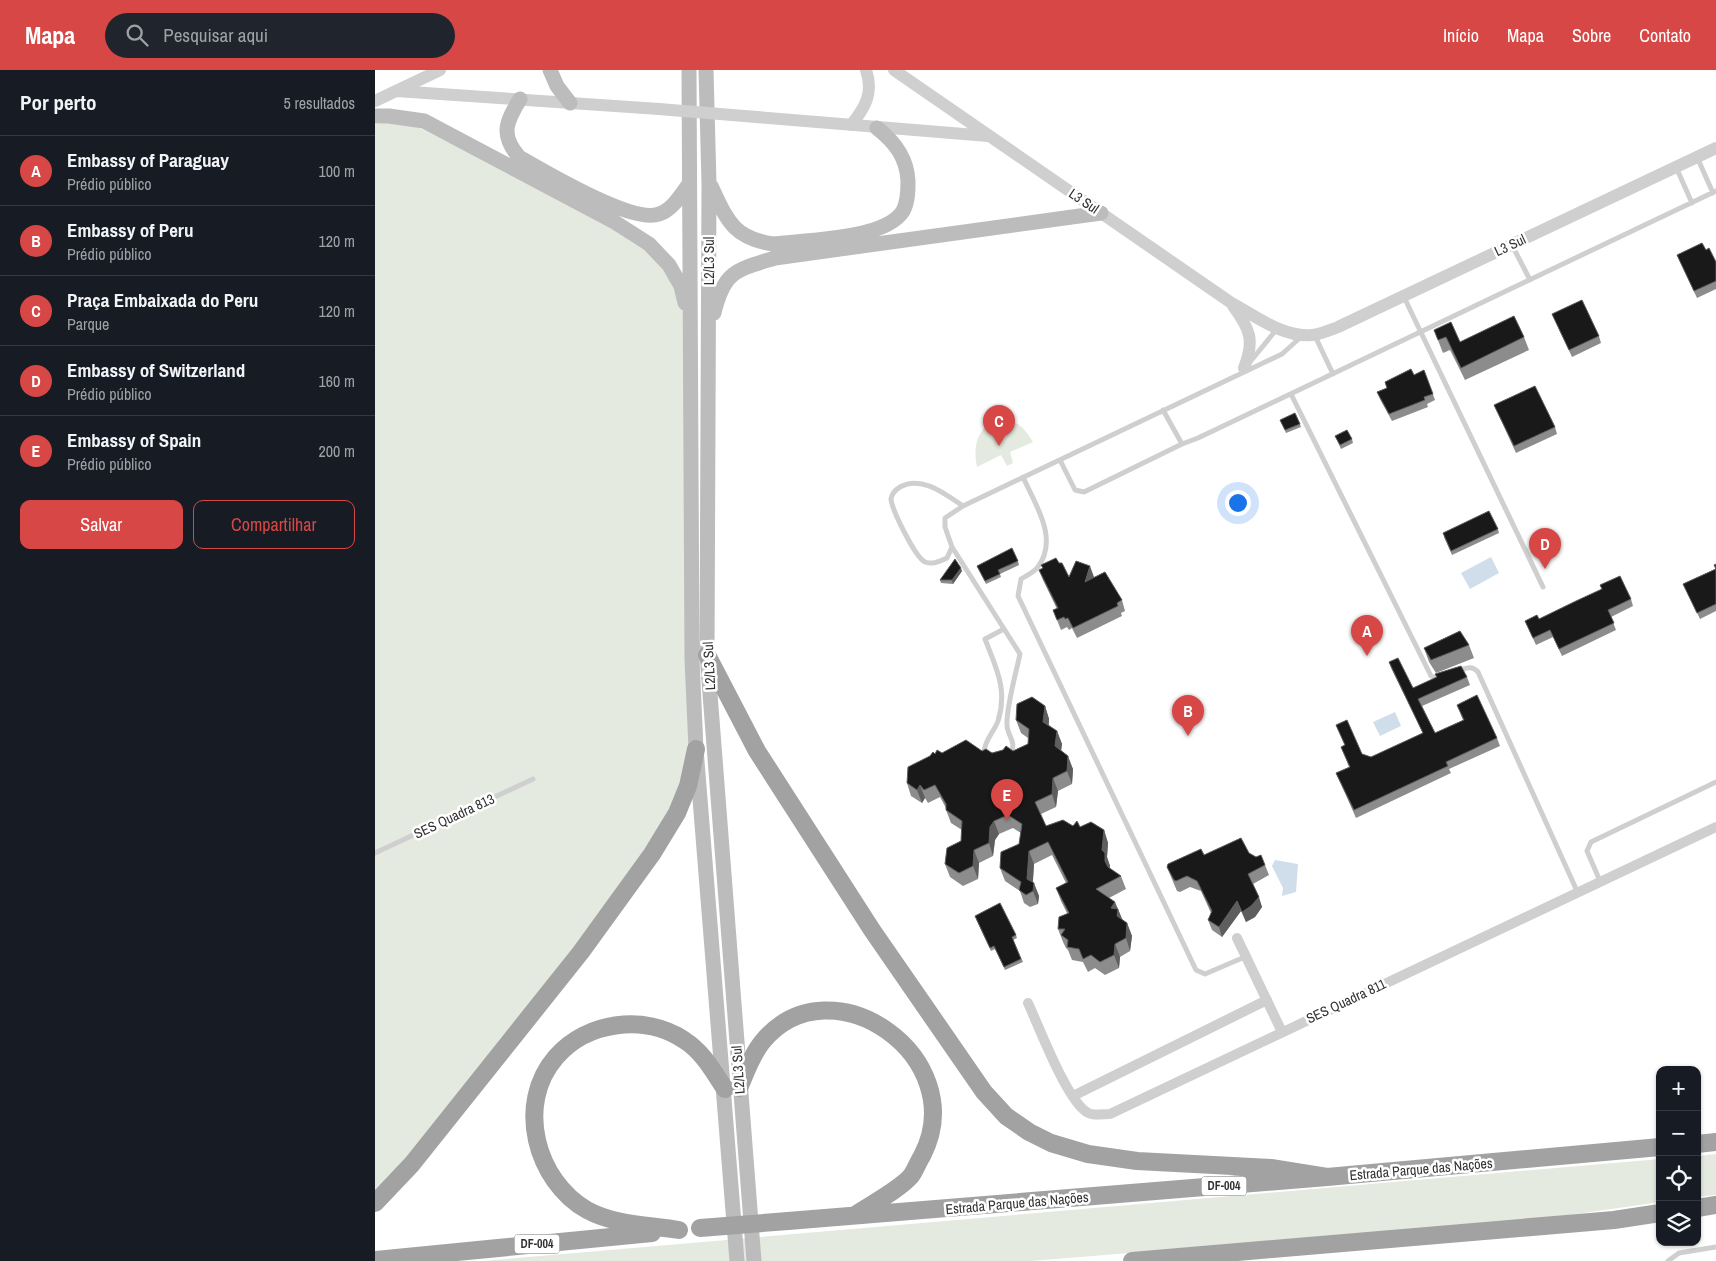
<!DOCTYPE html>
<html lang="pt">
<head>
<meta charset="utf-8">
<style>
	body { margin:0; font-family:"Archivo Narrow",sans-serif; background:#20242c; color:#f1f3f6 }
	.controls { position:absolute; right:15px; bottom:15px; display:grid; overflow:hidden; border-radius:10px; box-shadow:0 1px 4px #0004 }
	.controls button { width:45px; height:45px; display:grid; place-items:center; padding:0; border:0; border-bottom:1px solid #363941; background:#171b24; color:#f1f3f6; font:25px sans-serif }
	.you { position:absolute; left:862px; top:432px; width:18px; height:18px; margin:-12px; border:4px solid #fff; border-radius:50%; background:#1a73e8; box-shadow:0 0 0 8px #1a73e833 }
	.badge { display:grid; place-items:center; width:32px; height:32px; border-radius:50%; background:#d64746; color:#fff; font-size:16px; font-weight:700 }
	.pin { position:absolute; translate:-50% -41px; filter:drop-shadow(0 1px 2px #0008) }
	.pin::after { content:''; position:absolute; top:26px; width:18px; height:15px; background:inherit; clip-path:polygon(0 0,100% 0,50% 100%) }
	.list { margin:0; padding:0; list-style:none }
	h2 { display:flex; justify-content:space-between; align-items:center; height:65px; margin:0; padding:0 20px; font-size:21px }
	h2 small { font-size:16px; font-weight:400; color:#9ea1a6 }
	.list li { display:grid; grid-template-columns:32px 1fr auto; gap:15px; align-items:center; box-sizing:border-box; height:70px; padding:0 20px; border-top:1px solid #363941 }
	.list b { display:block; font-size:19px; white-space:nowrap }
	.list p { margin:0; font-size:16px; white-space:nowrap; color:#9ea1a6 }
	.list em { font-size:16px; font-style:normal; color:#9ea1a6 }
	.actions { display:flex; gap:10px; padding:15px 20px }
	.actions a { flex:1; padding:11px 0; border:1px solid #d64746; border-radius:10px; text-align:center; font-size:18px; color:#d64746 }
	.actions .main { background:#d64746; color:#fff }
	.icon { flex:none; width:28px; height:28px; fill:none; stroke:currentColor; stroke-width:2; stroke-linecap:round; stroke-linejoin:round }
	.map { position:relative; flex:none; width:1341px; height:1191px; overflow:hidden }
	header { display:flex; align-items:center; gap:30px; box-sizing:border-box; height:70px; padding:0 25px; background:#d64746; color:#fff }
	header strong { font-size:24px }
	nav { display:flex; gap:28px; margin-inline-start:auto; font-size:18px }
	.search { width:350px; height:45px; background:#20242c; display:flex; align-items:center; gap:12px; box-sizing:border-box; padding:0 18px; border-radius:28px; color:#9ea1a6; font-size:19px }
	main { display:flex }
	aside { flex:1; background:#171b24 }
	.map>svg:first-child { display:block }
</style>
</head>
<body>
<header>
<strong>Mapa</strong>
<div class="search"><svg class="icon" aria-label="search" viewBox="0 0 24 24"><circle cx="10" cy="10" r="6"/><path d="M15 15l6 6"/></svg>Pesquisar aqui</div>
<nav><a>Início</a><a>Mapa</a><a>Sobre</a><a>Contato</a></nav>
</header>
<main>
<aside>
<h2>Por perto<small>5 resultados</small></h2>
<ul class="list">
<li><span class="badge">A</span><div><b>Embassy of Paraguay</b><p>Prédio público</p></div><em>100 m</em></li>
<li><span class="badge">B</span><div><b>Embassy of Peru</b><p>Prédio público</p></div><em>120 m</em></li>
<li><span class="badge">C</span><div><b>Praça Embaixada do Peru</b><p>Parque</p></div><em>120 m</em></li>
<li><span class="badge">D</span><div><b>Embassy of Switzerland</b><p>Prédio público</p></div><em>160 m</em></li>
<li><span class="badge">E</span><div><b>Embassy of Spain</b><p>Prédio público</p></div><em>200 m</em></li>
</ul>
<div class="actions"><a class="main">Salvar</a><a>Compartilhar</a></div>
</aside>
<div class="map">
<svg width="1341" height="1191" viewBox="0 0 1341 1191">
	<rect width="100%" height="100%" fill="#fff"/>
	<path fill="#e4eadf" d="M21,52L45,58L244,158L292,194L315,252L321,679L277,784L0,1132V54Z
		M621,349C642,351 647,354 658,372L635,382L638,393L632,396L626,385L602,397C598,377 601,360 621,349Z
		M1341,1084V1125L1322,1127V1086Z
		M1285,1089V1132L1160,1150L656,1191H108Z"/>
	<path fill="#d0deeb" d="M1116,487L1124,503L1095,519L1086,503Z
		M1020,642L1026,656L1005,666L998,652Z
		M900,790L923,794L921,822L907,826L908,818L897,796Z"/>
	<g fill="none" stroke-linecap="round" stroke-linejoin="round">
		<path stroke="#cfcfcf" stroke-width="5" d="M1322,87L1338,123
			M1301,97L1317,133
			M1137,175L1155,210
			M1028,225L1168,517
			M940,266L958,304
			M875,292L901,260
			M916,324L1056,606L1061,608L1065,607
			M788,340L807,374L823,368L1341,121
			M685,390L700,420L709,422L807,374
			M648,407C660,434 685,470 662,498C659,502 651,506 646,509L643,526L821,900L830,904L872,886
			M588,436C570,424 547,405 525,417C520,420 517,423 516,429C517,440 540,487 550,492C558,495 565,491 572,488L577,477L570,457V448L588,436L907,284L927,266
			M577,477L645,584C641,603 631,638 632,655C632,666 643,672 635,684
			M1082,601C1091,598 1097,595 1103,602L1202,821
			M611,684L609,682C610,669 619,662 623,651C633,619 621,598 610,569L629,559
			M0,783L158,709
			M1225,811L1212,781L1216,772L1341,712
			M1293,1191L1304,1183L1341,1177"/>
		<path stroke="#cfcfcf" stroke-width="10" d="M862,868L907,962
			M653,933C665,959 689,1023 709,1040C716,1047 726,1044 735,1044L1341,757
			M698,1026L892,930"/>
		<path stroke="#cfcfcf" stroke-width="12" d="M519,0L855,232C879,245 908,268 937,265C946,264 955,260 963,257L1341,78
			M21,21L284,39
			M0,31L65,0
			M357,45L613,66
			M476,55C490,38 499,23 491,0
			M858,236C875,259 880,270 869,298"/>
		<path stroke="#bcbcbc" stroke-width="15" d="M175,0L182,16L195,33
			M314,0L317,589L321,679L362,1191
			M331,0L334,113L332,585L379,1191
			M145,29C131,52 125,65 144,87C170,102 257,154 284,144C297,140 306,125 314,114
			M0,46H14L49,51L238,151L274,174L294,195L306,216L310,233
			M336,116C352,150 358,168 398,174C429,170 510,170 528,141C533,132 533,121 533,111C532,88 520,72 502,58
			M339,243C349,201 361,200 400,188L726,143"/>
		<path stroke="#a2a2a2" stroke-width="18" d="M332,585L382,681L497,860L609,1022L631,1046L654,1062L676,1073L713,1084L762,1091L896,1098L952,1107
			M364,1018C371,1002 377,984 388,971C457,889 598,988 547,1086C543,1092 540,1101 536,1106C525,1119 495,1135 480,1145
			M1322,1074L1341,1072
			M0,1133L37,1094L206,882L277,784L302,743L313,716L321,679
			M1322,1138L1341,1135
			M413,1151L952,1107L1285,1077
			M304,1160C275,1155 239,1155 212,1140C161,1111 140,1034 181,987C212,951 270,944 309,970C328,982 338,1001 350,1019
			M0,1190L277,1163
			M757,1191L1239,1150L1285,1143"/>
		<path stroke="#cfcfcf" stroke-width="12" d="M284,39L357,45"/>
		<path stroke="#a2a2a2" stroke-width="18" d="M325,1158L413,1151"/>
	</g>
	<path fill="#8c8c8c" d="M1331,180L1341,192V219L1322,228L1302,185Z
		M1177,244L1224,266L1226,273L1197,287Z
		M1059,260L1085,272L1149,267L1154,280L1090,310L1075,280L1068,283Z
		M1049,300L1060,330L1052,334L1053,337L1017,351L1005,329L1002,322L1012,318L1010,312L1039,305Z
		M1119,335L1180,357L1182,364L1141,383Z
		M905,350L925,354L926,357L911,363Z
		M960,366L977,369L978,373L966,379Z
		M1123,459L1124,463L1077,485L1069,467Z
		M643,491L644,495L625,504L626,507L611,514L602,496Z
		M684,493L694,507H719L747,530L750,541L746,543L747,546L702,568L697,558L694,560L692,557L686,560L678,540L682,539L668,510L664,500Z
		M1341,494V541L1325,549L1308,514L1340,499Z
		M587,501L578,514L566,513L565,510Z
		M1256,529L1258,536L1236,547L1241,560L1187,586L1178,567L1161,575L1150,551L1164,549Z
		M1094,575L1099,588L1061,603L1054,592L1049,578Z
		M1014,592L1038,618L1062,607L1060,604L1092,607L1095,615L1047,636L1060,663L1088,650L1082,635L1122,668L1125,676L1074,699L1076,703L981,748L961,703L974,697L966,677L970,675L961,655L987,684L996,687L1048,663L1017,600Z
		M670,636L674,649V655L682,661L687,674L686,680L698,699L697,714L683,721L681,737L666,744L671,756H698L729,760L733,773L732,787L735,796V799L746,806L751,819L734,828L743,839L747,850L752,853L757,866L755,881L745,887L744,898L730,905L720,898L713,902L708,892L697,890L693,880L691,878L688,872L683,859L692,843L686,831L681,818L691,813L677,785L659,794L658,812L664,826L663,834L655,837L649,833L645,821L630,811L625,798L644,774L646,763L638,758L624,764L620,770L618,786L604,793L603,809L588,816L575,807L570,794L586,771L587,760L576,753L571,740V738L565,727L553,733L550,728L547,733L536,726L532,713L560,684L607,681L617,683L628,680L638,681L653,674V668L646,663L641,650Z
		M874,783L890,795L894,805L878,814L887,837L880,847L871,852L866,841L847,867L837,860L833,850L836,843L826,821L815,817L805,822L802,821L796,807L792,797L829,785Z
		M601,849L641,865L642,868L638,870L648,892L630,900L620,879L616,881Z"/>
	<path fill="#5e5e5e" d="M715,496L719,507L714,522L710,512Z
		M586,498L587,501L578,514L577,510Z
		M670,636L674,649L673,664L668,652Z
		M682,661L687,674L685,689L680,676Z
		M693,686L698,699L697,714L692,701Z
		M678,708L683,721L681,737L677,724Z
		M545,715L550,728L547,733L542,720Z
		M619,751L624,764L620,770L618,786L614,773L615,757Z
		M729,760L733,773L732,787L735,796V804L727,780Z
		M599,780L604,793L603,809L598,796Z
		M654,781L659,794L657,822L652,809Z
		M659,813L664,826L663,834L658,821Z
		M884,827L887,837L880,847L871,852L867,842Z
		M862,831L866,841L847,867L844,857Z
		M740,832L748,851L747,859L736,838Z
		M752,853L757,866L755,881L751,868Z
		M740,874L745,887L744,898L739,885Z"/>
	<path fill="#191919" stroke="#5e5e5e" d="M1327,173L1331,180L1334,178L1341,192V211L1319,221L1302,185Z
		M1207,230L1224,266L1194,280L1177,244Z
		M1139,246L1149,267L1086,298L1071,267L1063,270L1059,260L1076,252L1085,272Z
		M1036,299L1039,305L1049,300L1058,324L1049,327L1050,330L1014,344L1002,322L1012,318L1010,312Z
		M1160,316L1180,357L1139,376L1119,335Z
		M920,343L925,354L910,360L905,350Z
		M972,360L977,369L965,375L960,366Z
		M1114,441L1123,459L1076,481L1068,463Z
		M637,478L643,491L623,500L625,504L610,511L602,496Z
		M681,488L684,493H687L694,507L701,491L715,496L710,512L730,502L747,530L742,533L743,536L698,558L693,548L690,549L689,547L682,550L678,540L683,538L664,500L668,498L666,495Z
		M580,489L586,498L577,510H565Z
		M1341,494V534L1322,543L1308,514L1341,499L1339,495Z
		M1245,506L1256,529L1233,540L1239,553L1184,579L1175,560L1158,568L1150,551L1162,545L1164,549L1201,531L1227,519L1225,515Z
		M1085,561L1094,575L1056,590L1049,578Z
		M1023,588L1038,618L1062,607L1060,604L1086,596L1092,607L1043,629L1060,663L1089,650L1082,635L1102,625L1122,668L1071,692L1073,696L979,740L961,703L975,697L966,677L970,675L961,655L972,650L987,684L996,687L1048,663L1014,592Z
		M657,627L670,636L668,652L682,661L680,676L693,686L692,701L678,708L677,724L660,732L671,756L688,750L698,756L702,751L705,757L716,752L729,760L727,780L730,783V791L733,797L746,806L721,819L740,832L736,838L743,839L742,846L752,853L751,868L740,874L739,885L725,892L716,885L708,889L704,879L692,877L693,870L686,865L690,859H683L684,847L694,843L681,818L693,812L673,772L654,781L652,809L659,813L658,821L651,825L644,820L646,812L625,798L626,782L644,774L647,754L633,745L619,751L615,757L614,773L599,780L598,796L584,803L570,794L572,778L586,771L587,751L571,740V734L560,715L549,720L545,715L542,720L532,713L533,697L555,686L558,682L560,684L562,680L567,683L591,670L607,681L611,679L617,683L628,680L631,676L638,681L653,674L654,659L641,650L642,634Z
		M866,768L874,783L881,787L886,785L890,795L873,804L884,827L876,836L867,842L862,831L844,857L833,850L837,841L822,811L812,806L801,811L799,810L792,797L793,794L826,779L829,785Z
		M625,833L641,865L637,867L646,889L629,897L619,876L615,878L600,846Z"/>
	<g text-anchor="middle" stroke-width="5" stroke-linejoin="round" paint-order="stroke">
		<g fill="#fff" stroke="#707070" stroke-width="1">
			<rect x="826.5" y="1106.5" width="45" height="19" rx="4"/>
			<rect x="139.5" y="1164.5" width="45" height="19" rx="4"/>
		</g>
		<g font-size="12" font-weight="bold" fill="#323232">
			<text x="849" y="1120">DF-004</text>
			<text x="162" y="1178">DF-004</text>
		</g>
		<g font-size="14" fill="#323232" stroke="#fff">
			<text transform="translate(709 131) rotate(34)" y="5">L3 Sul</text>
			<text transform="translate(1135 175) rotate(-25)" y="5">L3 Sul</text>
			<text transform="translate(334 191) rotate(-90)" y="5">L2/L3 Sul</text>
			<text transform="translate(334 596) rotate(-93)" y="5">L2/L3 Sul</text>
			<text transform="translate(79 746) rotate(-25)" y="5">SES Quadra 813</text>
			<text transform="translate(971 931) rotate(-25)" y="5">SES Quadra 811</text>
			<text transform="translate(363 1000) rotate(-94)" y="5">L2/L3 Sul</text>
			<text transform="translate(1046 1099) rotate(-5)" y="5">Estrada Parque das Nações</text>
			<text transform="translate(642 1133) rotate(-5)" y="5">Estrada Parque das Nações</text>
		</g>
	</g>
</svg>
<div class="controls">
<button>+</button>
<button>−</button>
<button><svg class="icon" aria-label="locate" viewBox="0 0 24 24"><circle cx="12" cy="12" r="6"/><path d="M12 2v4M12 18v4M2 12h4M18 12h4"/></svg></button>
<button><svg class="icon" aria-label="layers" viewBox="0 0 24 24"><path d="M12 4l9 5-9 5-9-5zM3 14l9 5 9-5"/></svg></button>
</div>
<div class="you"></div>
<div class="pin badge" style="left:992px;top:586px">A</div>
<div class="pin badge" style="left:813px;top:666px">B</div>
<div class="pin badge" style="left:624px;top:376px">C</div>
<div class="pin badge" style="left:1170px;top:499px">D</div>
<div class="pin badge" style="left:632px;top:750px">E</div>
</div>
</main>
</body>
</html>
